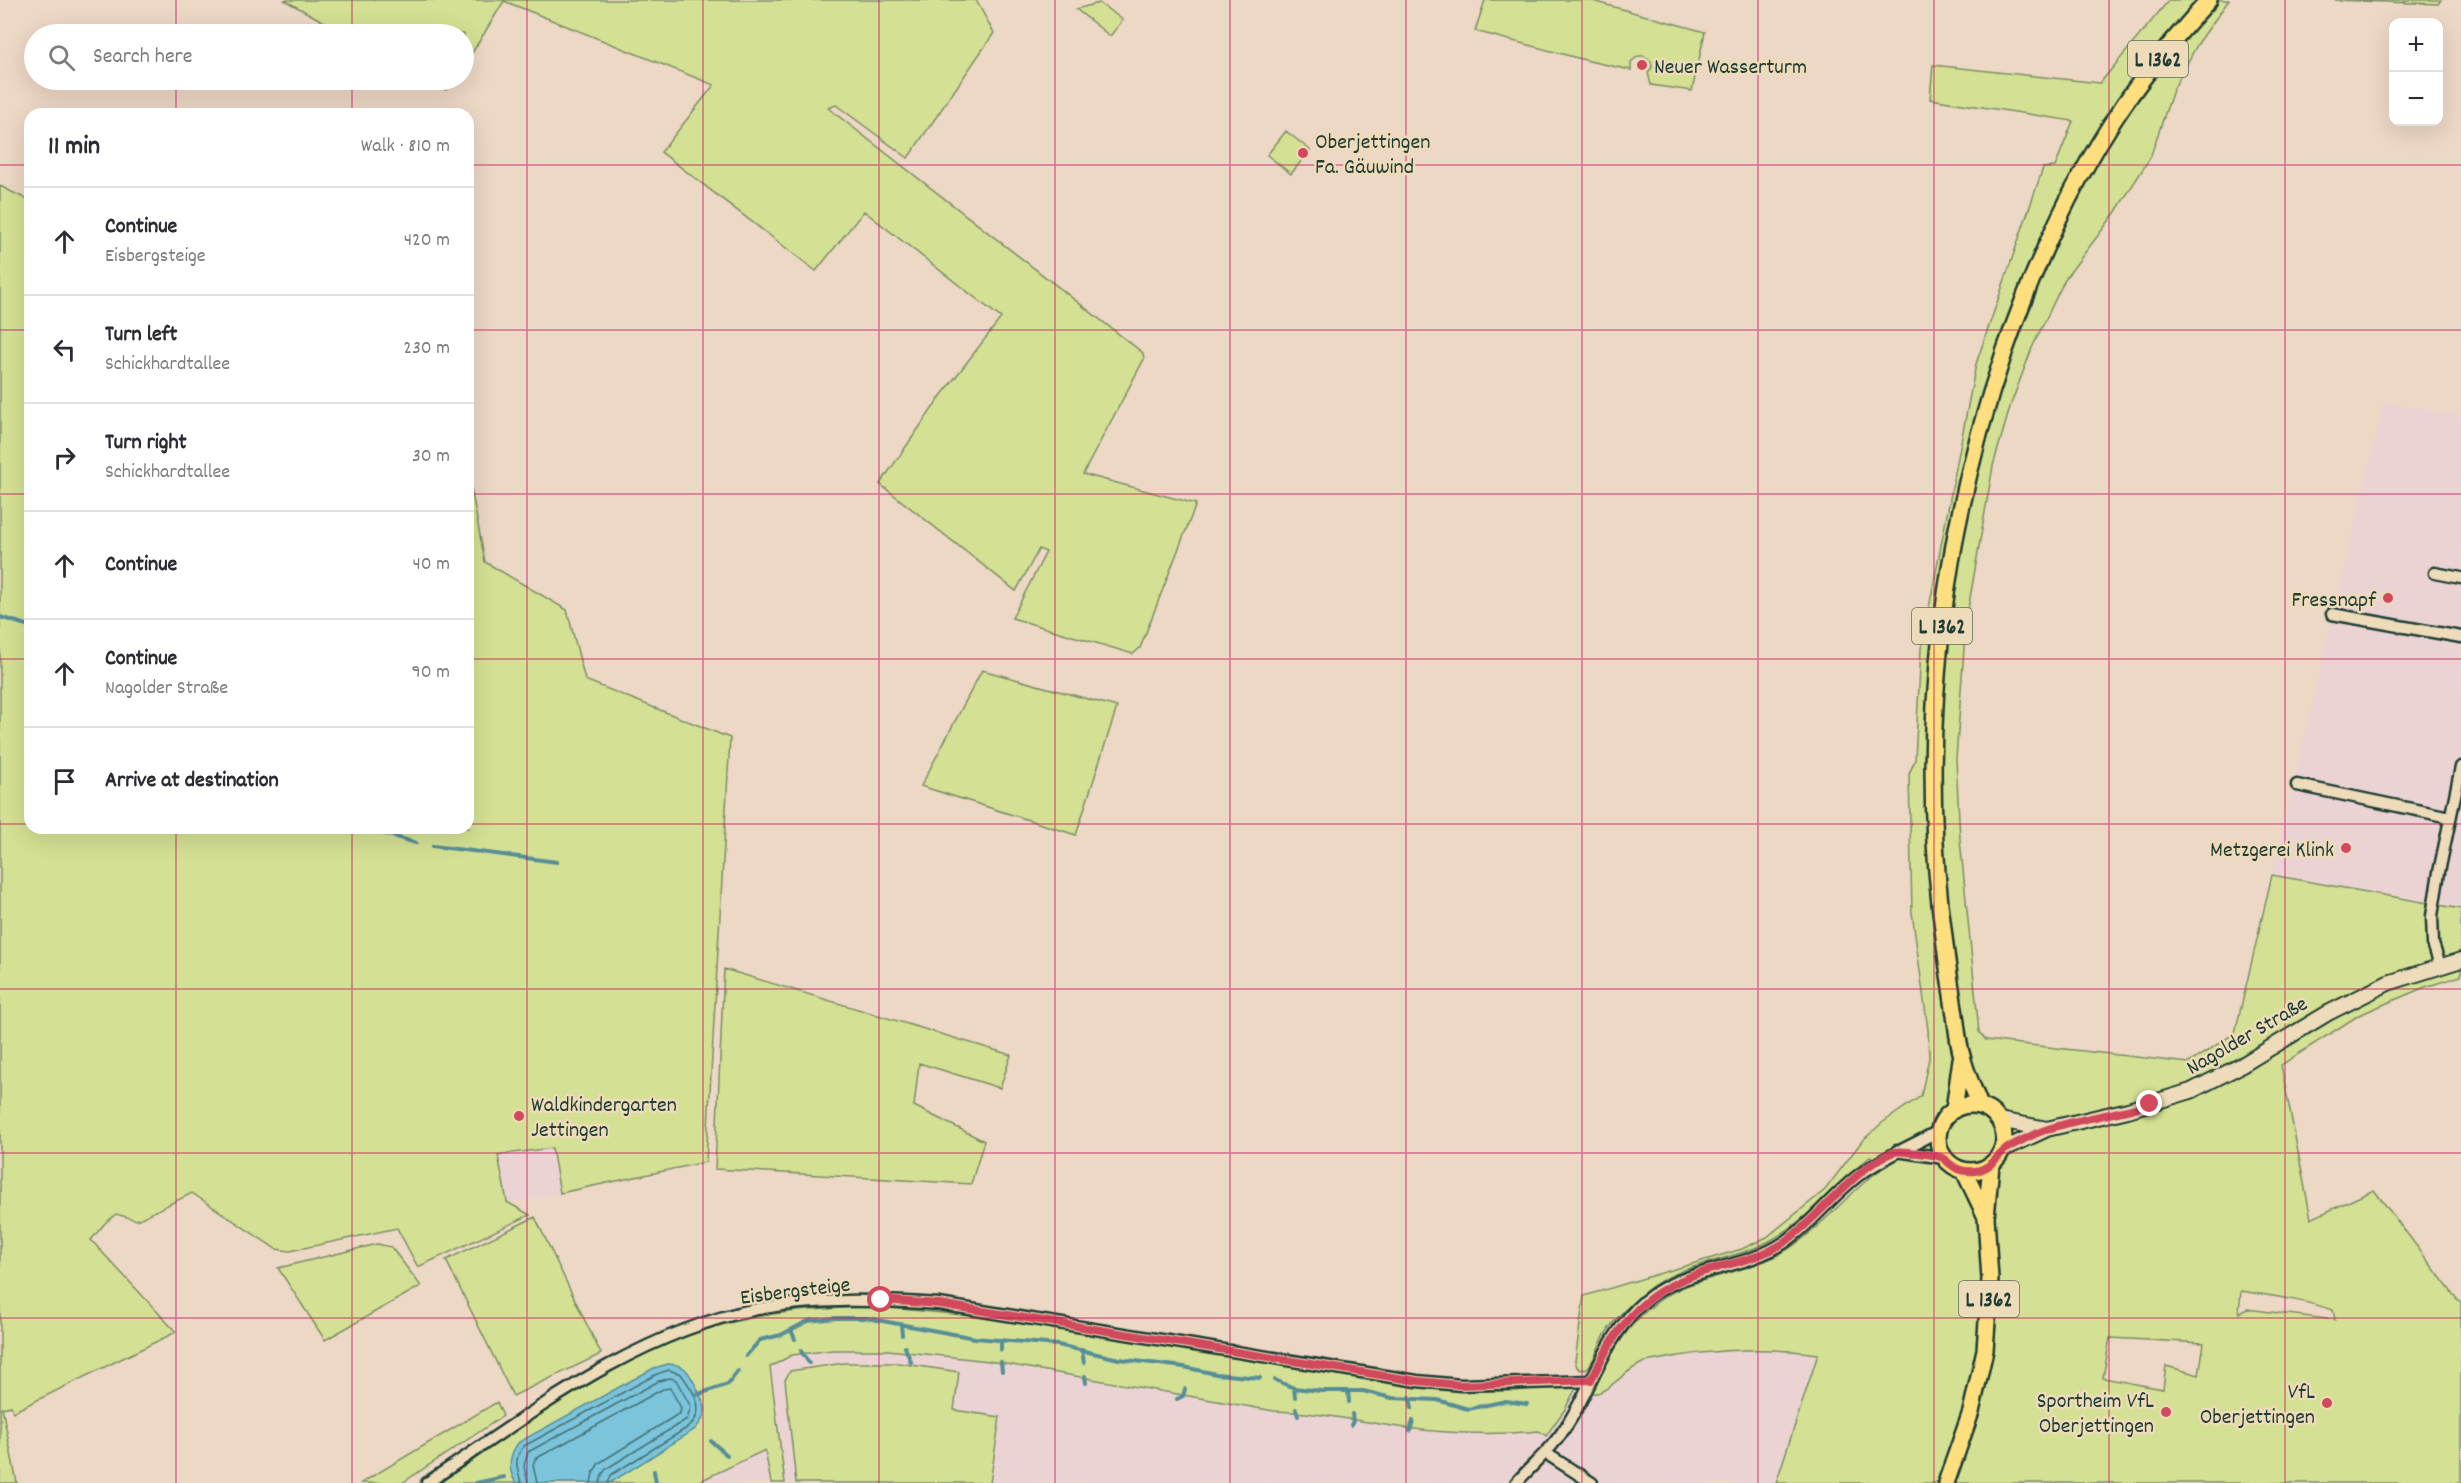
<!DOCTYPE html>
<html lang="en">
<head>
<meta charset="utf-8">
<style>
	body { margin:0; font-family:Dekko,sans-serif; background:#f2f2f3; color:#2b2b33 }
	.controls { position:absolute; right:18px; top:18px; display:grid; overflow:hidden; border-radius:12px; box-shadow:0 6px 24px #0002 }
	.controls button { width:54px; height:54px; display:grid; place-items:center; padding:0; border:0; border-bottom:2px solid #e1e1e2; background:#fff; color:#2b2b33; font:30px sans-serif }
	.stop { position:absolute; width:18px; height:18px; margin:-14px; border:4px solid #d1495b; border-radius:50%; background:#fff }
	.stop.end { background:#d1495b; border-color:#fff; box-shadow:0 2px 6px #0008 }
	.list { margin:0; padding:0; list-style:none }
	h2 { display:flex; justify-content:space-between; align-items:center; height:78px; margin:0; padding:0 24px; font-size:26px }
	h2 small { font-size:20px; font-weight:400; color:#7c7c81 }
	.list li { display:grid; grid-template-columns:39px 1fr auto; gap:18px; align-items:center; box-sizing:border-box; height:108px; padding:0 24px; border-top:2px solid #e1e1e2 }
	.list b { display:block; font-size:22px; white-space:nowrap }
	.list p { margin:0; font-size:20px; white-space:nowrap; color:#7c7c81 }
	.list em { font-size:20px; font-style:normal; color:#7c7c81 }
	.icon { flex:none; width:33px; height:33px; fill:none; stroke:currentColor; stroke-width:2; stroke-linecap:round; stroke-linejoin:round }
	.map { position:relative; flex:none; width:2461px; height:1483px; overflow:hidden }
	.search { position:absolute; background:#fff; box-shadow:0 6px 24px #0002; left:24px; top:24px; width:450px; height:66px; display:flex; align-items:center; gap:15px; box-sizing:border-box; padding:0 21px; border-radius:33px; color:#7c7c81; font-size:22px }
	.panel { position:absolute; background:#fff; box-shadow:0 6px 24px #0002; left:24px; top:108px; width:450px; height:726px; border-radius:18px }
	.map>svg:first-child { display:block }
</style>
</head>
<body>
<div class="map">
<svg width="2461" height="1483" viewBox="0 0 2461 1483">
	<rect width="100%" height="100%" fill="#edd7c5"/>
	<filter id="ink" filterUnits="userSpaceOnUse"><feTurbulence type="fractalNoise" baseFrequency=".0167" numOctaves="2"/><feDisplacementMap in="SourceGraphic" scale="12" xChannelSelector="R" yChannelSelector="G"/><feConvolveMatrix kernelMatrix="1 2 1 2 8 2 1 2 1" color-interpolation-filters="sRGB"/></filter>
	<g filter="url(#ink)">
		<path fill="#ebd3d4" d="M2384,402L2461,416V907L2272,875Z
			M539,1074L560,1193L507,1202L486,1084Z
			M1860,1185L1931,1483H439L564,1400L606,1374L651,1351L716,1326L757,1317L823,1308L878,1307L937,1311L1392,1383L1445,1389L1515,1391L1597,1382L1626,1331L1644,1312L1663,1298L1686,1286L1777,1255L1804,1239Z"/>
		<path fill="#d4e093" stroke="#7a8e64" stroke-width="1.5" fill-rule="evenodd" d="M284,0H976L994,33L908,158L836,105L828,108L1143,353L1144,359L1083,474L1196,504L1140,648L1133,654L1012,618L1046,552L1039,549L1016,591L880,484L941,396L1001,318L864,211L816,271L661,152L714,85L504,1L464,66V34H346Z
			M1485,0H1589L1705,32L1692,91L1651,85L1648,73L1652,67L1651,61L1644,56H1638L1631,62V70L1589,61L1475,31Z
			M2169,0H2229L2197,45L2173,90L2150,158L2115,213L2065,279L2032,348L2011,404L1993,466L1966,621L1956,759L1960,839L1979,1032L1986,1040L2189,1063L2235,1033L2272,875L2461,909V976L2425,987L2359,1015L2281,1065L2311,1219L2374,1190L2456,1298L2461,1302V1483H1776L1818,1354C1761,1346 1703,1350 1646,1362C1626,1367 1607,1396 1592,1393C1612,1348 1638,1305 1686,1286C1716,1275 1749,1270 1778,1255C1817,1234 1844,1196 1880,1170L1871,1156C1838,1182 1810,1218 1773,1239C1734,1262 1682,1261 1646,1291C1628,1306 1612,1320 1601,1342C1597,1349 1593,1366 1585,1369C1581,1371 1580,1369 1577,1367L1575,1361L1584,1296L1742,1249L1767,1237L1825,1190L1862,1141L1882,1123L1921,1096L1929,1058L1928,1030L1912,912L1909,774L1915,760L1921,649L1976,364L2043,168L2055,167L2073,121L1930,99L1933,65L2100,83ZM2241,1291C2272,1296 2303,1300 2333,1310L2335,1320L2247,1309L2239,1313ZM2110,1338L2204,1343L2199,1375L2166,1366L2163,1389L2103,1378Z
			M2335,0H2441L2438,4Z
			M1099,3L1123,20L1110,36L1076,9Z
			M427,80H454L446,90Z
			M1286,131L1310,150L1291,174L1267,155Z
			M0,186L30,201V828H468V472L485,562L567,610L585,680L730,738L706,1162L560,1193L552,1148L498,1155L507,1202L530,1215L418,1267L397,1228L290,1251L276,1249L192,1193L137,1220L116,1214L105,1223L91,1240L176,1332L13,1412L11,1406L2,1408L17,1483H0Z
			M982,670L1117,707L1076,835L921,786Z
			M724,969L1011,1055L1000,1088L919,1063L914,1106L984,1141L971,1184L715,1169Z
			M535,1217L601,1354L513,1396L446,1260Z
			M377,1244L391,1247L421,1286L325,1340L278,1268Z
			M878,1307L995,1318L1392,1383L1480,1391H1515L1575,1384L1577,1386L1565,1409L1546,1436L1539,1431C1495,1435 1450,1434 1406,1428C1362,1422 1319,1412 1274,1411L989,1361L888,1350H833L792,1355L770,1367L785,1483H771L765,1450L696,1483H439C527,1424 613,1357 715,1327C768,1311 823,1308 878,1307Z
			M844,1363H898L959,1372L954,1410L1000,1417L990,1483H796L785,1380L790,1371Z
			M497,1402L503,1416L402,1483H361Z"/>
		<path fill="#7bc4db" stroke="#568e98" stroke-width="1.5" d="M668,1364C675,1364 681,1365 686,1370C691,1375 705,1403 705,1409C705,1417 699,1425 694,1430L610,1483H516C507,1469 509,1454 519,1442L654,1368Z"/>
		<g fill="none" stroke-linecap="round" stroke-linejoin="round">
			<path stroke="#447377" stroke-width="1.5" d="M521,1483C518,1469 512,1459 524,1446L657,1374L669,1370L681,1374C693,1391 707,1408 690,1426L611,1475L608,1483
				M528,1483L524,1466L528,1452L659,1381L670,1378L676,1380L691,1407L687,1419L606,1469L602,1475L600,1483
				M537,1483L533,1465L535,1459L663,1389L670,1388L681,1408L680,1413L599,1463L593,1473L591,1483"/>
			<path stroke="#568e98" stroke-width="4" d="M0,617L30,626
				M366,828L416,843
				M433,846L557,862
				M901,1324L902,1335
				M791,1330L795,1339
				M1001,1341V1350
				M905,1347L911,1362
				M1082,1350L1084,1363
				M801,1351L809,1363
				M746,1356L760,1340L781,1335L808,1321L836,1318H866L975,1338L1058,1345L1119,1359L1184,1367L1216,1374L1260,1378
				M1001,1362L1002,1371
				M1085,1376L1086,1383
				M1275,1380L1294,1388L1321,1391H1363L1392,1398L1437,1400L1468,1409L1506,1401L1527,1404
				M1294,1388L1295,1397
				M1348,1391L1349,1402
				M696,1395L728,1384L738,1371
				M1410,1397L1412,1408
				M1177,1399L1183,1396L1185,1389
				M1296,1409L1298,1416
				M1351,1425L1353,1421L1352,1414
				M1410,1431L1413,1421
				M711,1441L727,1455
				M654,1471L656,1483
				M476,1483L504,1477"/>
			<g stroke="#1f3d34" stroke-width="15">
				<path id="street" d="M2435,573L2461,578
					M2332,614L2461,637
					M2297,785L2450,817
					M2440,965L2433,944L2432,916L2439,872L2461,767
					M1897,1151L1944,1158
					M1547,1454L1592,1483
					M427,1483C529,1415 634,1333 757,1309C817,1298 878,1300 939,1304L1417,1381L1461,1385L1591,1381
					M1516,1483C1534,1463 1553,1448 1567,1425C1592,1386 1604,1342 1637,1308C1678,1266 1739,1273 1785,1242C1813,1223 1832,1195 1859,1175C1885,1156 1912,1146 1938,1131"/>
			</g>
			<g stroke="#1f3d34" stroke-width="18">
				<path id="secondary" d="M1999,1120L2047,1129
					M2002,1150L2047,1129L2128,1110L2191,1091L2242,1065L2328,1013L2388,983L2461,960"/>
			</g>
			<g stroke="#1f3d34" stroke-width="20">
				<path id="primary" d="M1938 1138a33 33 0 1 1 66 0a33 33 0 1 1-66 0Z
					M1980,1106C1974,1090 1966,1073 1962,1056C1958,1043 1957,1029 1955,1015C1949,978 1944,941 1940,904C1920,716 1944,528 2005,350C2035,264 2072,181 2123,106C2149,68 2178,34 2209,0
					M1954,1110L1961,1059
					M1964,1171L1986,1217
					M1946,1483L1971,1412L1985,1350L1990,1279L1986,1217L1991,1165"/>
			</g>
			<use href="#street" stroke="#eedbb9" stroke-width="10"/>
			<use href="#secondary" stroke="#eedbb9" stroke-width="14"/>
			<use href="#primary" stroke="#fedf80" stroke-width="15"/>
		</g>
	</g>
	<g fill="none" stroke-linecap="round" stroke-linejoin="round" filter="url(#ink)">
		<path stroke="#d1495b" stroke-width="8" d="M881,1300L939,1304L1417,1381L1461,1385L1591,1380C1621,1319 1645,1288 1713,1269C1737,1262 1765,1256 1785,1242C1819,1218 1857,1165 1894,1152C1900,1150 1937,1155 1943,1158C1945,1158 1948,1163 1950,1164C1957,1170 1966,1172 1975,1171C1993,1169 1997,1153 2011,1146C2023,1140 2035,1133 2048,1129C2081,1118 2117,1114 2150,1104"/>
	</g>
	<path fill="none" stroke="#c2185b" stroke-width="1.5" stroke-opacity="0.55" d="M176,0V34M352,0V34M527,0V1483M703,0V1483M879,0V1483M1055,0V1483M1230,0V1483M1406,0V1483M1582,0V1483M1758,0V1483M1934,0V1483M2109,0V1483M2285,0V1483M176,80V114M352,80V114M0,165H30M468,165H2461M0,330H30M468,330H2461M0,494H30M468,494H2461M0,659H30M468,659H2461M0,824H30M468,824H2461M176,828V1483M352,828V1483M0,989H2461M0,1153H2461M0,1318H2461"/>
	<g fill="#d1495b" stroke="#eedbb9" stroke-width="2">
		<circle cx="1642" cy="65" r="6"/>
		<circle cx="1303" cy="153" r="6"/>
		<circle cx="2388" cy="598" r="6"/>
		<circle cx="2346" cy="848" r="6"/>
		<circle cx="519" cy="1116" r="6"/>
		<circle cx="2327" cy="1403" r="6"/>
		<circle cx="2166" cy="1412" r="6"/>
	</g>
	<g text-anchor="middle" stroke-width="5" stroke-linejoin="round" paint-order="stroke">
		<g fill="#eedbb9" stroke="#5d6c5c" stroke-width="1.5">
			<rect x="2128" y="41" width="60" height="36" rx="4.5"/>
			<rect x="1912" y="608" width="60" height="36" rx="4.5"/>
			<rect x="1959" y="1281" width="60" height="36" rx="4.5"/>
		</g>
		<g font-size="21" font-weight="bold" fill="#1f3d34">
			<text x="2158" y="66">L 1362</text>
			<text x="1942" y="633">L 1362</text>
			<text x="1989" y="1306">L 1362</text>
		</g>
		<g font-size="22" fill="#1f3d34" stroke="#eedbb9" text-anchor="end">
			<text x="1654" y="73" text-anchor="start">Neuer Wasserturm</text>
			<text x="1315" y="148" text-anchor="start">Oberjettingen<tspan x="1315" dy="25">Fa. Gäuwind</tspan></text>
			<text x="2376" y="606">Fressnapf</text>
			<text x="2334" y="856">Metzgerei Klink</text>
			<text x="531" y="1111" text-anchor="start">Waldkindergarten<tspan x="531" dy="25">Jettingen</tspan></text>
			<text x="2315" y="1398">VfL<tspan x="2315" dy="25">Oberjettingen</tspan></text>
			<text x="2154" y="1407">Sportheim VfL<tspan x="2154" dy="25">Oberjettingen</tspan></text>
		</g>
		<g font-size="22" fill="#1f3d34" stroke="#eedbb9">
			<text transform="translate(2246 1034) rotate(-30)" y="8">Nagolder Straße</text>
			<text transform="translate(795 1289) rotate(-7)" y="8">Eisbergsteige</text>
		</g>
	</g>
</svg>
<div class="controls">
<button>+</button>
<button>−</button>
</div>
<div class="stop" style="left:881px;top:1300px"></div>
<div class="stop end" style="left:2150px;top:1104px"></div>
<div class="search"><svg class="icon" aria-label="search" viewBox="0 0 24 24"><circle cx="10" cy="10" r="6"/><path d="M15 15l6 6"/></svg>Search here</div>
<section class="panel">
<h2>11 min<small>Walk · 810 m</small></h2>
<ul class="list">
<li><svg class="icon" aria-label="ahead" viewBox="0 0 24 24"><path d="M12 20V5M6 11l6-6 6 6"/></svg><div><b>Continue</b><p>Eisbergsteige</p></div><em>420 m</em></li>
<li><svg class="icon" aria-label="left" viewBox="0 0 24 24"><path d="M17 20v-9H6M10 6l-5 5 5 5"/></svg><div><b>Turn left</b><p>Schickhardtallee</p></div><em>230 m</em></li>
<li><svg class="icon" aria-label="right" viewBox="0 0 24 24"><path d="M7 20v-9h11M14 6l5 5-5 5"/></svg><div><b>Turn right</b><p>Schickhardtallee</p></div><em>30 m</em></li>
<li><svg class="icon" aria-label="ahead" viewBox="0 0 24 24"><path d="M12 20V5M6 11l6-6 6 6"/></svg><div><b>Continue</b></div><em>40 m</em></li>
<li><svg class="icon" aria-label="ahead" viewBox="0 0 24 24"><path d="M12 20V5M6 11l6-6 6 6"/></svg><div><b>Continue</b><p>Nagolder Straße</p></div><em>90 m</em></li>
<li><svg class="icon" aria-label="arrive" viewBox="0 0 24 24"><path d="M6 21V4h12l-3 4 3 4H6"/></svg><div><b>Arrive at destination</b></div></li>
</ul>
</section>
</div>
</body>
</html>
